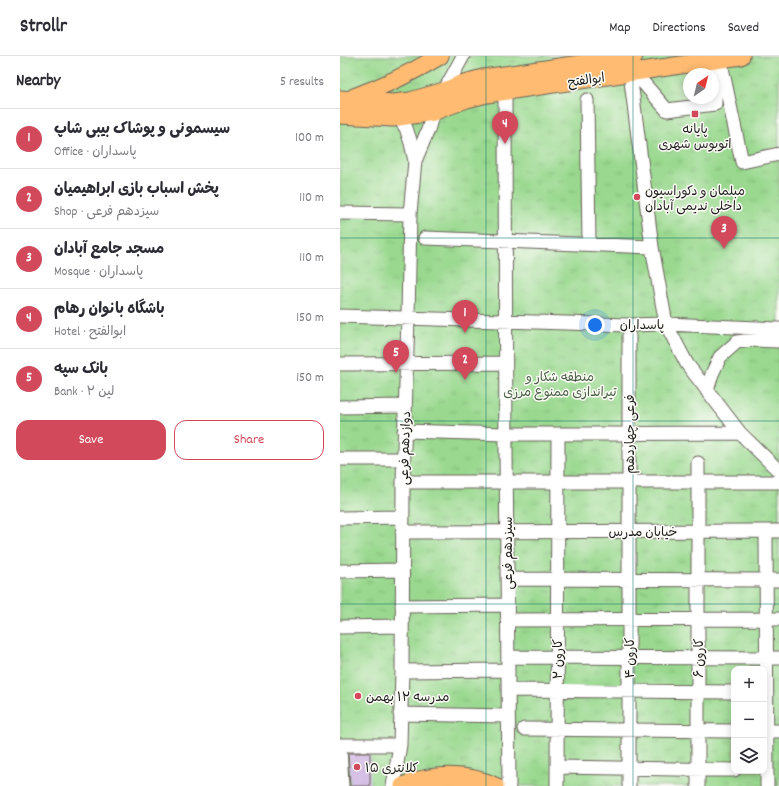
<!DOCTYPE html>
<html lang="en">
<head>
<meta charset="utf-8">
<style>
	body { margin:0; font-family:Dekko,"Playpen Sans Arabic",sans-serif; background:#f7f7f7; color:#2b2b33 }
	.controls { position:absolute; right:12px; bottom:12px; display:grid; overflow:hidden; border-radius:8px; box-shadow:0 2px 10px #0003 }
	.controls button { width:36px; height:36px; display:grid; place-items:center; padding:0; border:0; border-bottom:1px solid #e1e1e2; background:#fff; color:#2b2b33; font:20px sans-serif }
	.compass { position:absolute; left:343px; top:12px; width:36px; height:36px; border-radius:50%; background:#fff; box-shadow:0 2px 10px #0003; rotate:35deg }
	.you { position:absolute; left:255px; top:269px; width:14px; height:14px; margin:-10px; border:3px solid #fff; border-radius:50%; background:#1a73e8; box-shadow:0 0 0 6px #1a73e833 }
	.badge { display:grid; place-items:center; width:26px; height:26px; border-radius:50%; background:#d1495b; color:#fff; font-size:13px; font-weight:700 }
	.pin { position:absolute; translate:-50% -33px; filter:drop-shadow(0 1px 2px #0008) }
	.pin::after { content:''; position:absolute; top:21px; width:14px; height:12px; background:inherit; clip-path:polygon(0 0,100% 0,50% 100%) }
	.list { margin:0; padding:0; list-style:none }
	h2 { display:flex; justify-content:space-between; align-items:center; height:52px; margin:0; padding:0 16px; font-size:17px }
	h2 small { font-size:13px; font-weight:400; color:#7c7c81 }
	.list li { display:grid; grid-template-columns:26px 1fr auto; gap:12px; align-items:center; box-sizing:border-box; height:60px; padding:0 16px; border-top:1px solid #e1e1e2 }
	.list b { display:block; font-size:15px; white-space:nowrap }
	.list p { margin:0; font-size:13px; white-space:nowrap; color:#7c7c81 }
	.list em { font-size:13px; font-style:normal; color:#7c7c81 }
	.actions { display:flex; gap:8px; padding:12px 16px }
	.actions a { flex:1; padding:9px 0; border:1px solid #d1495b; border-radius:12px; text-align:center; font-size:14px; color:#d1495b }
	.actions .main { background:#d1495b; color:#fff }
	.icon { flex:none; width:22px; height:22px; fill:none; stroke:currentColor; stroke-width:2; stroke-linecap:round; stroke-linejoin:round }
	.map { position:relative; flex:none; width:439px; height:730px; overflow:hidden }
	header { display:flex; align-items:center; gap:24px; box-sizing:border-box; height:56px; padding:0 20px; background:#fff; border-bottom:1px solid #e1e1e2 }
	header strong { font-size:19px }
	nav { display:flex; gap:22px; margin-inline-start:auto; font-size:14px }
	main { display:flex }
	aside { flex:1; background:#fff }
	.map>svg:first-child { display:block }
</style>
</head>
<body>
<header>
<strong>Strollr</strong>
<nav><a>Map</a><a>Directions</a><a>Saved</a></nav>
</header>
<main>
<aside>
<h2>Nearby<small>5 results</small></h2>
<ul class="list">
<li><span class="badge">1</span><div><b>سیسمونی و پوشاک بیبی شاپ</b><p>Office · پاسداران</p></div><em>100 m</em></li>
<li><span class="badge">2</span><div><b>پخش اسباب بازی ابراهیمیان</b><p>Shop · سیزدهم فرعی</p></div><em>110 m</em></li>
<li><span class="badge">3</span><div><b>مسجد جامع آبادان</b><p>Mosque · پاسداران</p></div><em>110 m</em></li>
<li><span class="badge">4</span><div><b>باشگاه بانوان رهام</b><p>Hotel · ابوالفتح</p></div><em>150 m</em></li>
<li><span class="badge">5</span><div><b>بانک سپه</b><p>Bank · لین ۲</p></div><em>150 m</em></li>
</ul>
<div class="actions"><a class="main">Save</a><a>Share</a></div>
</aside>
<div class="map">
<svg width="439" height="730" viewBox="0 0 439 730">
	<defs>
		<pattern id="grass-tufts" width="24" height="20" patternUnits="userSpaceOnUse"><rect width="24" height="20" fill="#99d88e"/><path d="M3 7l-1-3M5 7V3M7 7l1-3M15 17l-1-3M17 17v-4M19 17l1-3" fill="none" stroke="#83b97a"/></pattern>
	</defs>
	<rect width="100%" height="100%" fill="#fdfcf7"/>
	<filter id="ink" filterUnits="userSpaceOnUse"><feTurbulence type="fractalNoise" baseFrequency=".025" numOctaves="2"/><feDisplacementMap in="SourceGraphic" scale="8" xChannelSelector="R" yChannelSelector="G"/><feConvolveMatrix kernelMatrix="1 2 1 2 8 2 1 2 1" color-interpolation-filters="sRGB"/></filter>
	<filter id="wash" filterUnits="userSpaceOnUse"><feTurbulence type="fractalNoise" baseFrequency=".012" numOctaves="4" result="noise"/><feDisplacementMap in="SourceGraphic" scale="16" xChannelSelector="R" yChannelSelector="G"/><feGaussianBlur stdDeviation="0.9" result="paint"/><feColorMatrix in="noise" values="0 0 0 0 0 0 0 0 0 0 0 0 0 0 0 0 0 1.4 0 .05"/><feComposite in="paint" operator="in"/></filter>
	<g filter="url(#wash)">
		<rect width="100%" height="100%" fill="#f6e2cb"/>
		<path fill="url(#grass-tufts)" stroke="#5a7a55" fill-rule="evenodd" d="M0,0H439V730H0ZM349,18H373V42H349ZM394,613H424V715H394Z"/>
		<g id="blocks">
			<path fill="#c6a7de" d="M8,697H30V730H10Z"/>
		</g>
	</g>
	<g filter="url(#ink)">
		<use href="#blocks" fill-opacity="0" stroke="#686159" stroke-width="1"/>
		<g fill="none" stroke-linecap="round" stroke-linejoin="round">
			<g stroke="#686159" stroke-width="15">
				<path id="minor" d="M381,7L402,106L439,98
					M294,16L327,54L375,48V15L380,3
					M290,17L312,191L326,268L347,308L400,377L439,415
					M104,35L123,0
					M165,35C165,267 166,498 169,730
					M247,44L249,188
					M58,61L66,72L71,87L75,105
					M0,157L70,158
					M85,182L312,191
					M0,260L289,269L326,268L439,273
					M289,280V730
					M0,308L165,307
					M367,335L372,318L380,301L397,286L413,284L439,285
					M0,351L65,350
					M64,375L166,378L400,377
					M0,403H63
					M63,426H439
					M0,462L62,461
					M426,475L427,730
					M62,476L439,475
					M0,515L62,514
					M167,523L439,524
					M62,550L167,549
					M167,564L439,563
					M0,571L62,570
					M168,601L439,602
					M62,615L168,614
					M168,634L394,636
					M60,658L167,660
					M184,673L394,675
					M424,675H439
					M0,689H60
					M0,689L2,730
					M217,711L394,714
					M53,730L60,689L62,615L63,426L68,261L70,158L75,105L88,74L93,56
					M217,730L218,378
					M358,730V407"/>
			</g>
			<g stroke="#686159" stroke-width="19">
				<path id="major" d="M14,41C44,30 73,16 100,0
					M0,43L53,47L70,45L104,35L121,28L143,22L294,0
					M0,59L52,62L93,56L127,43L147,38L401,0
					M63,730C89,717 129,717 155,730"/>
			</g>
			<use href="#minor" stroke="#fff" stroke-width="13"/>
			<use href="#major" stroke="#febb71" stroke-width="17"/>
		</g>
	</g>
	<path fill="none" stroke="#0f766e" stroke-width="1" stroke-opacity="0.55" d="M146,0V730M293,0V730M0,182H439M0,365H439M0,548H439"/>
	<g fill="#d1495b" stroke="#fdfcf7" stroke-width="1.5">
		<rect x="351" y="54" width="8" height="8" rx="2"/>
		<circle cx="297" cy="141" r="4"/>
		<circle cx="18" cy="640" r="4"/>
		<circle cx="17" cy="711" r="4"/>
	</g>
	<g text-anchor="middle" stroke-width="3" stroke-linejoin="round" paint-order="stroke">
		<g font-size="13" fill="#1c1c1c" stroke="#fdfcf7">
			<text transform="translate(246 23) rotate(-8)" y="5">ابوالفتح</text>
			<text x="302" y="273">پاسداران</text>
			<text transform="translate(289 378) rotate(-90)" y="5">فرعی چهاردهم</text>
			<text transform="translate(64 392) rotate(-88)" y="5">دوازدهم فرعی</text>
			<text x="303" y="480">خیابان مدرس</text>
			<text transform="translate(167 497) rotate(-90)" y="5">سیزدهم فرعی</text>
			<text transform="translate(289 602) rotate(-90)" y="5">کارون ۴</text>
			<text transform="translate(358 602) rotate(-90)" y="5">کارون ۶</text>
			<text transform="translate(217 603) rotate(-90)" y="5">کارون ۲</text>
		</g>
		<g font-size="13" fill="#1c1c1c" stroke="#fdfcf7" text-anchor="start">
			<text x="355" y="77" text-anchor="middle">پایانه<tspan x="355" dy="15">اتوبوس شهری</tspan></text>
			<text x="305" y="139">مبلمان و دکوراسیون<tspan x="305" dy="15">داخلی ندیمی آبادان</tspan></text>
			<text x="26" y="645">مدرسه ۱۲ بهمن</text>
			<text x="25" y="716">کلانتری ۱۵</text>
		</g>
		<g font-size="13" fill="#485e44" stroke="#fdfcf7">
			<text x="220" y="325">منطقه شکار و<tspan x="220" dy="15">تیراندازی ممنوع مرزی</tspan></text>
		</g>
	</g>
</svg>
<div class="controls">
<button>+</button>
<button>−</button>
<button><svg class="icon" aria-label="layers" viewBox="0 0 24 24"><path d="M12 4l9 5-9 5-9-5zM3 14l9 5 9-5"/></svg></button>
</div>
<svg class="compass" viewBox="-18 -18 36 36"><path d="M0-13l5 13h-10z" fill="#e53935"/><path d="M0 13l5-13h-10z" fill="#7c7c81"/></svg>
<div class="you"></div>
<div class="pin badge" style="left:125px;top:277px">1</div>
<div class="pin badge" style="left:125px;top:324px">2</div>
<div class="pin badge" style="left:384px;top:193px">3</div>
<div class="pin badge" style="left:165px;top:88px">4</div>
<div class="pin badge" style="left:56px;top:317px">5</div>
</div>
</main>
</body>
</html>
